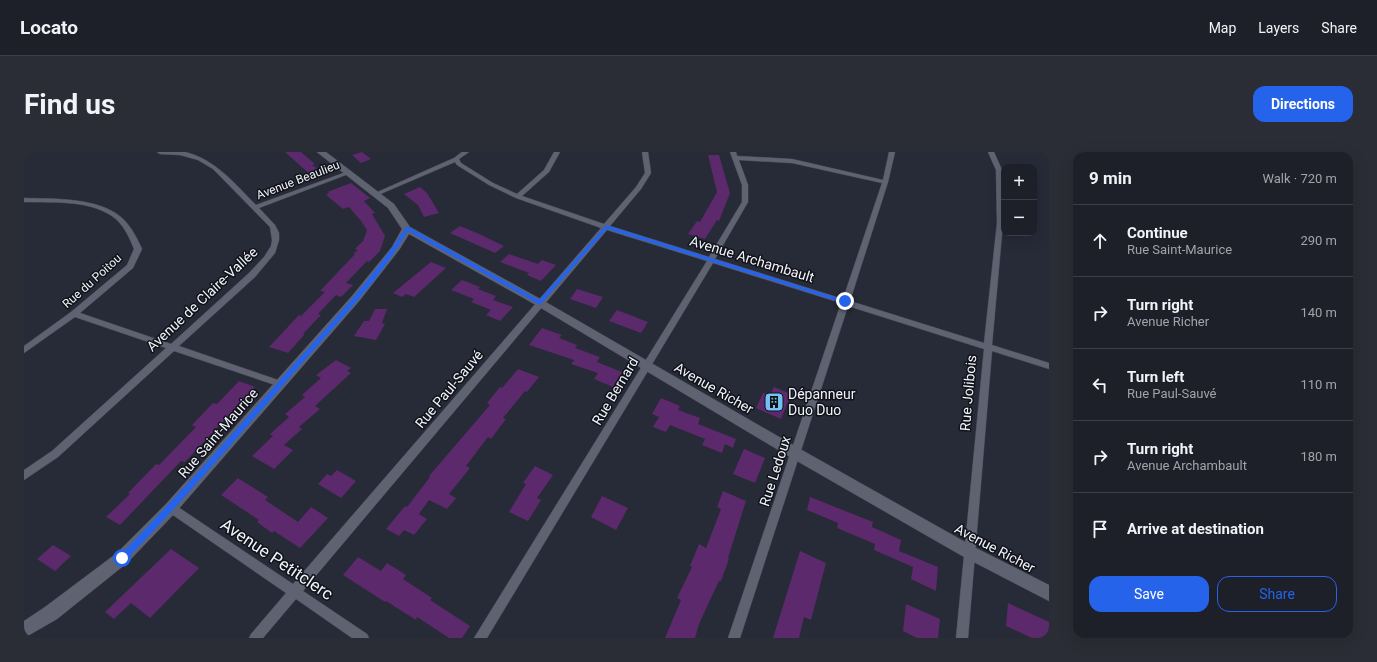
<!DOCTYPE html>
<html lang="en">
<head>
<meta charset="utf-8">
<style>
	body { margin:0; font-family:Roboto,sans-serif; background:#2a2d35; color:#f1f3f6 }
	.controls { position:absolute; right:12px; top:12px; display:grid; overflow:hidden; border-radius:8px; box-shadow:0 4px 16px #0002 }
	.controls button { width:36px; height:36px; display:grid; place-items:center; padding:0; border:0; border-bottom:1px solid #3b3e46; background:#1d2029; color:#f1f3f6; font:20px sans-serif }
	.stop { position:absolute; width:12px; height:12px; margin:-9px; border:3px solid #2563eb; border-radius:50%; background:#fff }
	.stop.end { background:#2563eb; border-color:#fff; box-shadow:0 1px 4px #0008 }
	.list { margin:0; padding:0; list-style:none }
	h2 { display:flex; justify-content:space-between; align-items:center; height:52px; margin:0; padding:0 16px; font-size:17px }
	h2 small { font-size:13px; font-weight:400; color:#a0a3a8 }
	.list li { display:grid; grid-template-columns:26px 1fr auto; gap:12px; align-items:center; box-sizing:border-box; height:72px; padding:0 16px; border-top:1px solid #3b3e46 }
	.list b { display:block; font-size:15px; white-space:nowrap }
	.list p { margin:0; font-size:13px; white-space:nowrap; color:#a0a3a8 }
	.list em { font-size:13px; font-style:normal; color:#a0a3a8 }
	.actions { display:flex; gap:8px; padding:12px 16px }
	.actions a { flex:1; padding:9px 0; border:1px solid #2563eb; border-radius:12px; text-align:center; font-size:14px; color:#2563eb }
	.actions .main { background:#2563eb; color:#fff }
	.icon { flex:none; width:22px; height:22px; fill:none; stroke:currentColor; stroke-width:2; stroke-linecap:round; stroke-linejoin:round }
	.map { position:relative; flex:none; width:1025px; height:486px; overflow:hidden; border-radius:12px }
	header { display:flex; align-items:center; gap:24px; box-sizing:border-box; height:56px; padding:0 20px; background:#1d2029; border-bottom:1px solid #3b3e46 }
	header strong { font-size:19px }
	nav { display:flex; gap:22px; margin-inline-start:auto; font-size:14px }
	.intro { display:flex; align-items:center; justify-content:space-between; box-sizing:border-box; height:96px; padding:0 24px }
	h1 { margin:0; font-size:28px }
	.button { padding:10px 18px; border-radius:12px; background:#2563eb; color:#fff; font-size:14px; font-weight:700 }
	main { display:flex; gap:24px; padding:0 24px }
	aside { flex:1; background:#1d2029; border-radius:12px; box-shadow:0 4px 16px #0002 }
	.map>svg:first-child { display:block }
</style>
</head>
<body>
<header>
<strong>Locato</strong>
<nav><a>Map</a><a>Layers</a><a>Share</a></nav>
</header>
<div class="intro"><h1>Find us</h1><a class="button">Directions</a></div>
<main>
<div class="map">
<svg width="1025" height="486" viewBox="0 0 1025 486">
	<rect width="100%" height="100%" fill="#272a37"/>
	<path fill="#5c296c" d="M261,0H277L291,12L288,13L300,21L289,25Z
		M338,0L347,7L337,11L328,3Z
		M684,3H695L706,41L695,69L693,68L681,87L664,82L673,69L676,70L693,40Z
		M327,31L346,46L340,49L351,61L348,62L361,84L356,99L345,110L343,109L322,131L329,133L317,145L312,143L294,162L297,163L279,182H281L264,201L245,195L275,163L277,164L301,140L296,139L331,102H329L334,98L331,97L339,89L343,78L337,69L325,55L319,57L302,43L305,41L303,40Z
		M396,35L403,41L415,61L400,65L394,53L380,42Z
		M436,74L453,81L480,94L471,101L426,81Z
		M485,102L514,112L518,108L532,113L517,129L503,123L505,121L476,110Z
		M407,110L422,116L390,145L382,142L378,145L369,141Z
		M438,128L456,135L454,137L472,144L469,148L489,155L476,169L462,163L467,158L447,150L450,147L427,138Z
		M553,137L579,145L572,156L546,147Z
		M351,157H363L358,171L361,172L352,188L330,184L340,169H345Z
		M593,158L624,170L617,181L585,169Z
		M518,176L538,183L535,186L553,193L551,196L576,205L573,210L598,220L589,235L570,227L574,221L547,212L550,208L505,193Z
		M312,208L327,216L323,219L327,221L291,254L296,257L275,275L278,277L260,293L269,298L250,317L228,304L249,284L246,282L265,265L261,262L281,245L278,243L297,226L292,223Z
		M494,217L515,225L503,240L501,239L479,266L482,267L467,287L464,285L442,314L446,316L425,342L432,346L423,357L405,348L395,362L403,367L390,383L380,378L375,384L362,377L381,354L383,355L406,325L405,324L466,253L463,251L476,235L478,236Z
		M215,229L231,235L161,310L157,309L96,373L82,365L106,342L104,341L132,312L135,313L172,275L168,273L189,251L193,252Z
		M750,235L767,242L757,267L732,256L739,241L746,243Z
		M637,246L656,254L654,258L676,266L674,272L712,287L709,296L701,292L698,301L678,293L681,287L646,273L642,280L629,275L635,265L628,262Z
		M720,297L741,306L731,331L709,322Z
		M511,314L529,323L513,346L517,348L504,369L485,360L502,332L499,331Z
		M313,318L332,329L317,346L294,332L303,322L307,324Z
		M214,326L244,345L241,348L274,370L287,355L304,366L276,396L250,379L248,381L233,370L235,368L197,343Z
		M699,339L722,349L704,406L705,407L697,429H695L686,448L675,472L671,486H641L657,448L653,446L668,415L666,414L675,392L682,396L697,357L693,355Z
		M578,344L604,356L592,378L567,365Z
		M786,345L849,370L848,375L877,388L875,399L914,415L912,439L887,427L889,415L850,398L851,392L813,376L814,371L783,358Z
		M29,393L47,404L31,419L13,407Z
		M147,397L175,416L126,466L107,451L90,467L81,460Z
		M776,399L802,411L787,468L780,465L775,486H749Z
		M334,405L357,419L363,411L382,423L379,427L408,446L406,448L446,474L438,486H425L393,465L392,468L362,449L361,450L319,423Z
		M984,451L1025,470V486H1008L982,474Z
		M882,452L916,467L914,486H893L879,479Z"/>
	<g fill="none" stroke-linecap="round" stroke-linejoin="round">
		<g stroke="#464854" stroke-width="1">
			<path id="street" d="M133,0C142,0 152,0 161,0C191,7 211,32 232,53L322,20L327,21L235,56L251,73L255,81V88L251,101L231,125L155,194L260,230L261,232L257,235L150,199L34,305L0,328V318L28,299L142,196L51,165L0,201V194L47,160L103,113L110,97C106,87 101,76 93,68C69,47 30,51 0,50V46C29,47 75,45 98,66C107,74 113,86 118,97L109,116L56,161L147,192L225,121L240,105L247,94L248,88L246,75L189,17L174,8L156,3L136,2Z
				M438,0H445L435,7L437,11L469,31L493,42L520,18L530,0H536L525,20L498,44L580,72L612,35L621,21L618,0H624L627,21L617,37L586,74L685,105L718,50V33L706,0H712L713,4L768,7L859,28L865,0H871L864,30L826,149L960,191L973,71L972,18L964,0H970L978,18L979,71L968,193L1025,211V217L968,199L944,486H932L960,197L824,154L716,486H704L817,151L689,111L463,486H450L683,109L583,78L279,439L343,482L345,486H328L272,447L239,486H225L227,482L262,441L143,359L142,356L143,353L147,351L151,353L269,432L577,76L492,46L465,33L433,13L431,10L354,43L349,42L430,6ZM715,8L768,11L858,31L819,147L691,107L724,50V33Z"/>
		</g>
		<g stroke="#464854" stroke-width="1">
			<path id="secondary" d="M293,0H302L370,52L386,75L520,149L776,297L950,395L1025,433V449L940,405L766,305L512,153L385,82L375,98L336,148L152,360L103,411L33,467L0,486V469L21,455L93,401L142,352L328,144L368,95L378,77L364,56Z"/>
		</g>
		<use href="#street" fill="#5e6271" fill-rule="evenodd"/>
		<use href="#secondary" fill="#5e6271" fill-rule="evenodd"/>
	</g>
	<path fill="#2563eb" d="M582,73L824,149L819,151L583,77L516,153L384,79C355,129 312,172 274,216C217,281 161,347 101,409H96V403C154,344 208,282 263,220C304,174 348,128 382,75H385L515,148Z"/>
	<defs>
		<g id="building-square" transform="scale(1)"><rect x="-9" y="-9" width="18" height="18" rx="4" fill="#71c1f5" stroke="#111319"/><path d="M-4-6H4V6H1V3H-1V6H-4ZM-2.5-4.3h1.7v1.8h-1.7ZM.8-4.3h1.7v1.8H.8ZM-2.5-1h1.7V.8h-1.7ZM.8-1h1.7V.8H.8Z" fill="#111"/></g>
	</defs>
	<g fill-rule="evenodd">
		<use href="#building-square" x="750" y="250"/>
	</g>
	<g text-anchor="middle" stroke-width="3" stroke-linejoin="round" paint-order="stroke">
		<g font-size="12" fill="#f2f4fd" stroke="#111319">
			<text transform="translate(274 28) rotate(-21)" y="4">Avenue Beaulieu</text>
			<text transform="translate(68 129) rotate(-42)" y="4">Rue du Poitou</text>
		</g>
		<g font-size="14" fill="#f2f4fd" stroke="#111319">
			<text transform="translate(728 107) rotate(17)" y="5">Avenue Archambault</text>
			<text transform="translate(178 147) rotate(-43)" y="5">Avenue de Claire-Vallée</text>
			<text transform="translate(690 236) rotate(30)" y="5">Avenue Richer</text>
			<text transform="translate(425 237) rotate(-50)" y="5">Rue Paul-Sauvé</text>
			<text transform="translate(591 239) rotate(-59)" y="5">Rue Bernard</text>
			<text transform="translate(944 241) rotate(-85)" y="5">Rue Jolibois</text>
			<text transform="translate(194 281) rotate(-49)" y="5">Rue Saint-Maurice</text>
			<text transform="translate(751 319) rotate(-72)" y="5">Rue Ledoux</text>
			<text transform="translate(971 396) rotate(28)" y="5">Avenue Richer</text>
		</g>
		<g font-size="14" fill="#f2f4fd" stroke="#111319" text-anchor="start">
			<text x="764" y="247">Dépanneur<tspan x="764" dy="16">Duo Duo</tspan></text>
		</g>
		<g font-size="17" fill="#f2f4fd" stroke="#111319">
			<text transform="translate(253 407) rotate(34)" y="6">Avenue Petitclerc</text>
		</g>
	</g>
</svg>
<div class="controls">
<button>+</button>
<button>−</button>
</div>
<div class="stop" style="left:98px;top:406px"></div>
<div class="stop end" style="left:821px;top:149px"></div>
</div>
<aside>
<h2>9 min<small>Walk · 720 m</small></h2>
<ul class="list">
<li><svg class="icon" aria-label="ahead" viewBox="0 0 24 24"><path d="M12 20V5M6 11l6-6 6 6"/></svg><div><b>Continue</b><p>Rue Saint-Maurice</p></div><em>290 m</em></li>
<li><svg class="icon" aria-label="right" viewBox="0 0 24 24"><path d="M7 20v-9h11M14 6l5 5-5 5"/></svg><div><b>Turn right</b><p>Avenue Richer</p></div><em>140 m</em></li>
<li><svg class="icon" aria-label="left" viewBox="0 0 24 24"><path d="M17 20v-9H6M10 6l-5 5 5 5"/></svg><div><b>Turn left</b><p>Rue Paul-Sauvé</p></div><em>110 m</em></li>
<li><svg class="icon" aria-label="right" viewBox="0 0 24 24"><path d="M7 20v-9h11M14 6l5 5-5 5"/></svg><div><b>Turn right</b><p>Avenue Archambault</p></div><em>180 m</em></li>
<li><svg class="icon" aria-label="arrive" viewBox="0 0 24 24"><path d="M6 21V4h12l-3 4 3 4H6"/></svg><div><b>Arrive at destination</b></div></li>
</ul>
<div class="actions"><a class="main">Save</a><a>Share</a></div>
</aside>
</main>
</body>
</html>
